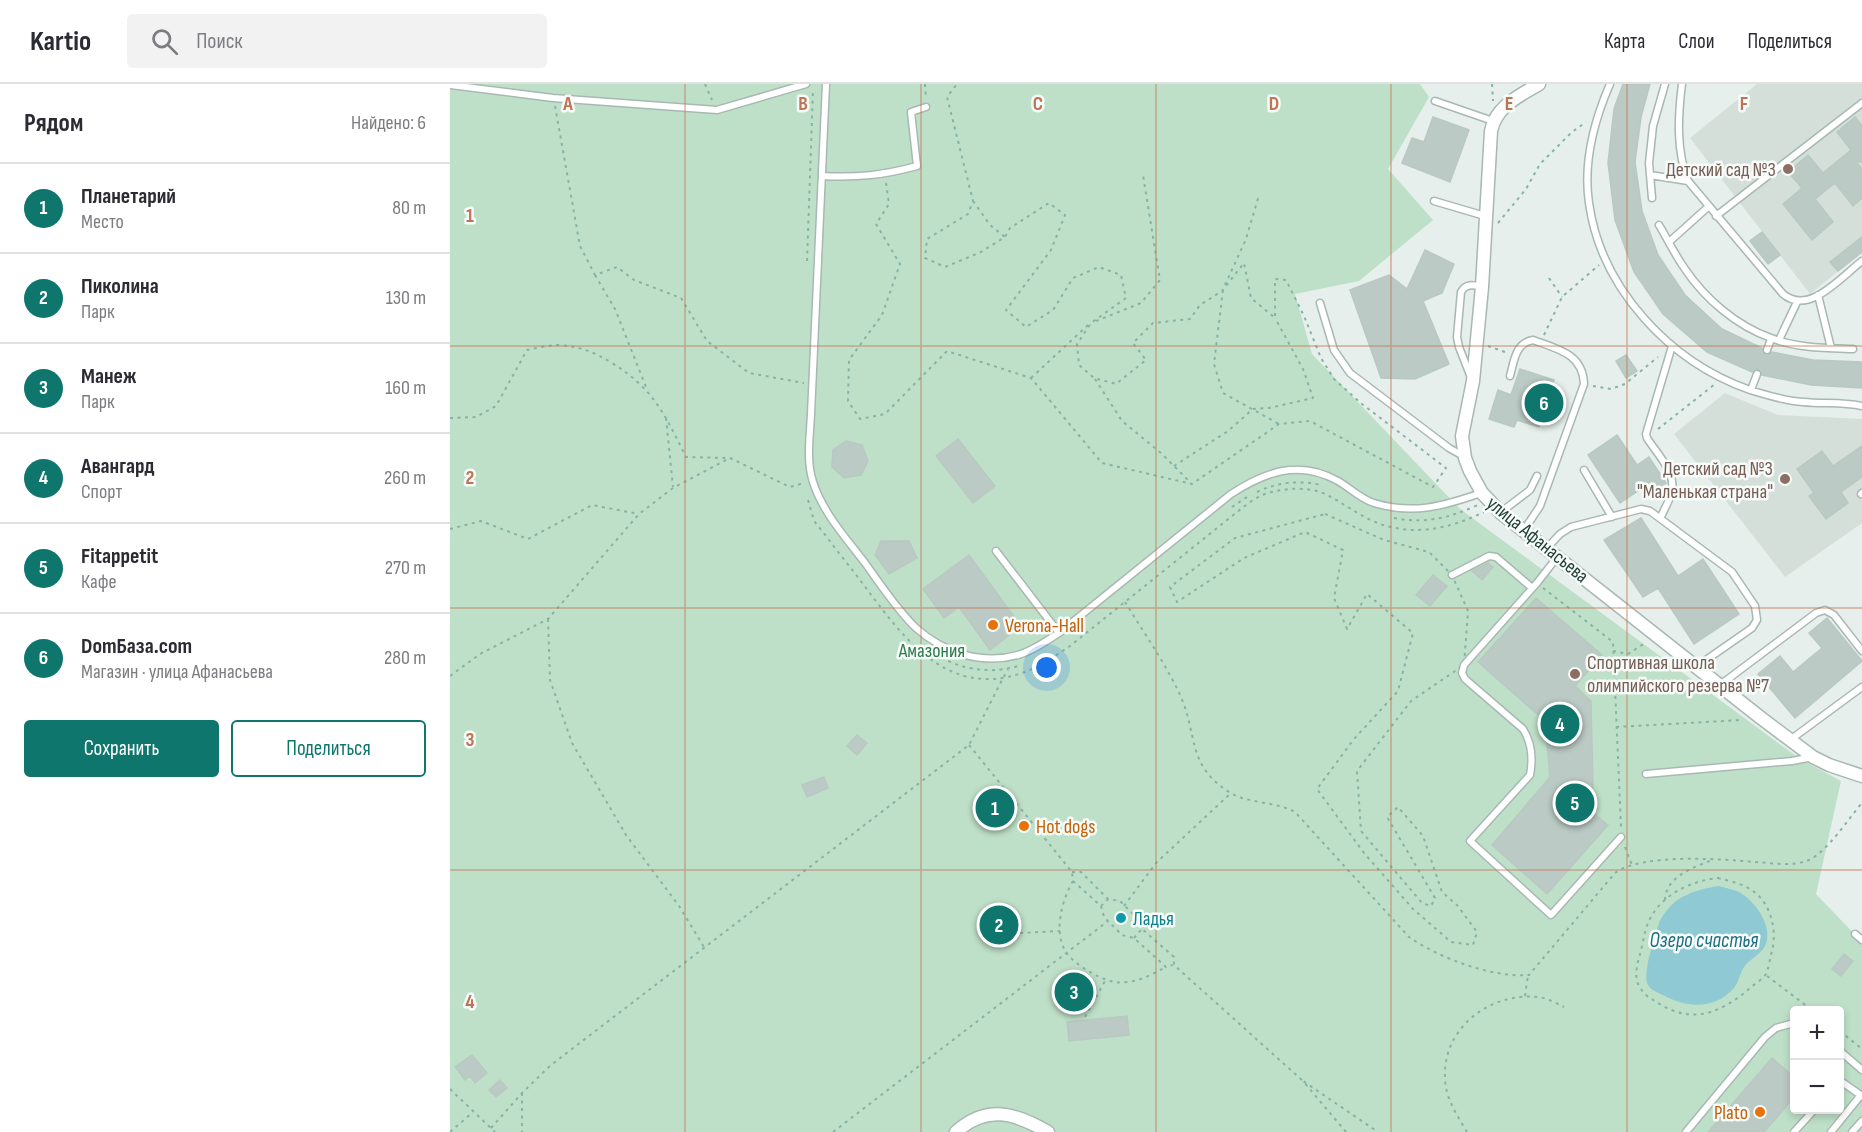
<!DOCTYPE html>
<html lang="ru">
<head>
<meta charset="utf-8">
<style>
	body { margin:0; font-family:"Sofia Sans Condensed",sans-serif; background:#f2f2f3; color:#2b2b33 }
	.controls { position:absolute; right:18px; bottom:18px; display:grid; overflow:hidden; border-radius:6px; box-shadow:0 3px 9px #0003 }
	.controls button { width:54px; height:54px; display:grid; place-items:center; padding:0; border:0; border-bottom:2px solid #e1e1e2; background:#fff; color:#2b2b33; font:30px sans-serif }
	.you { position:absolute; left:597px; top:584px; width:21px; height:21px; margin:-15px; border:4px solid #fff; border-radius:50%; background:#1a73e8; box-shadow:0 0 0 9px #1a73e833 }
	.badge { display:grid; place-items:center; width:39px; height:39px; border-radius:50%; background:#0f766e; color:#fff; font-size:20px; font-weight:700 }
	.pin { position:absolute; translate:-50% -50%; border:3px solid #fff; box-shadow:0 2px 6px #0006 }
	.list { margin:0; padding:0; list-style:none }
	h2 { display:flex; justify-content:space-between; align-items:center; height:78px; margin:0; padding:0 24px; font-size:26px }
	h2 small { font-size:20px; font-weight:400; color:#7c7c81 }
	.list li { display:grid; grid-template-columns:39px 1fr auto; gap:18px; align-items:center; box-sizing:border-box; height:90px; padding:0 24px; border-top:2px solid #e1e1e2 }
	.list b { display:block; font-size:22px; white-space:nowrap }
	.list p { margin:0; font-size:20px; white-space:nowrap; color:#7c7c81 }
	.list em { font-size:20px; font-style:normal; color:#7c7c81 }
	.actions { display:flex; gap:12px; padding:18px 24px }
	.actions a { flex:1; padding:14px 0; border:2px solid #0f766e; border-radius:6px; text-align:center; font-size:21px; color:#0f766e }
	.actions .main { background:#0f766e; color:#fff }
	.icon { flex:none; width:33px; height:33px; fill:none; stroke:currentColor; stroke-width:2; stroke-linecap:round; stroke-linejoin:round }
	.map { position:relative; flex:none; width:1412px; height:1048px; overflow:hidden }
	header { display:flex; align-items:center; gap:36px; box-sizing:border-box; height:84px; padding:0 30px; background:#fff; border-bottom:2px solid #e1e1e2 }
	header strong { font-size:28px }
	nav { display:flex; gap:33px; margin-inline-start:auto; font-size:21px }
	.search { width:420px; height:54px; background:#f2f2f3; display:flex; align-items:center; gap:15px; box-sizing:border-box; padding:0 21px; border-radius:6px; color:#7c7c81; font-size:22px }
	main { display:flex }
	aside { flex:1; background:#fff }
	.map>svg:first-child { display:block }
</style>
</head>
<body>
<header>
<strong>Kartio</strong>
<div class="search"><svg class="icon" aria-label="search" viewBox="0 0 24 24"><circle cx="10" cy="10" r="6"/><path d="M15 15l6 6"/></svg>Поиск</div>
<nav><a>Карта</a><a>Слои</a><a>Поделиться</a></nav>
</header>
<main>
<aside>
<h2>Рядом<small>Найдено: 6</small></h2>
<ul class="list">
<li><span class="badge">1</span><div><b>Планетарий</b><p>Место</p></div><em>80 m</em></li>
<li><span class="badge">2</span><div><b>Пиколина</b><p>Парк</p></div><em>130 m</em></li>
<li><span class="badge">3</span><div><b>Манеж</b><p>Парк</p></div><em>160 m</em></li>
<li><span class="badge">4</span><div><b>Авангард</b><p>Спорт</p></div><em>260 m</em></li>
<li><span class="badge">5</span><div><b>Fitappetit</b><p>Кафе</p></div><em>270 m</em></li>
<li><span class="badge">6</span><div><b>DomБаза.com</b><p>Магазин · улица Афанасьева</p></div><em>280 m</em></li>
</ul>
<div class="actions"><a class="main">Сохранить</a><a>Поделиться</a></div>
</aside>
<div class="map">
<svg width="1412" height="1048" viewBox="0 0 1412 1048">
	<rect width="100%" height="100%" fill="#e6efeb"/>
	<path fill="#d4dfda" d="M1307,0H1412V168L1360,210L1240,54Z
		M1275,309L1328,331L1412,335V439L1335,493L1224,350Z"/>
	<path fill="#bfe0c8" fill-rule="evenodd" d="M0,0H970L979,13L938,85L983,136L909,197L845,210L862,270L1010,425L1350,675L1391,697L1366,810L1412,858V1048H0ZM1344,926H1390V1026H1344Z"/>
	<path fill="#8ec9d4" d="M1269,802C1275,804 1281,805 1287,807C1304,815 1326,844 1314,864C1309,871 1299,876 1294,883C1290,889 1289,898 1284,904C1265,926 1236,924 1213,911C1208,909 1201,906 1198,901C1192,890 1205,851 1209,839C1213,830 1219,823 1226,817C1239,808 1254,804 1269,802Z"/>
	<path fill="#bbcac4" stroke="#b8c9c2" stroke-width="1.5" d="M1173,0H1200L1191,33L1185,78L1192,127L1208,171L1235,211L1272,245L1312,264L1315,271H1318L1322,268L1363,276L1412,278V304L1361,301L1312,291L1308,285L1302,288L1257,268L1213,230L1184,188L1165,136L1158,79L1164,25Z
		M983,33L1019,46L1000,98L952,79L962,54L974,58Z
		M1405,33L1412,42V79L1410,77L1407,79L1412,85V114L1403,122L1385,99L1365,115L1383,138L1362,156L1333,120L1352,104L1338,88L1358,71L1373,89L1401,66L1387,48Z
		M1312,148L1330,171L1318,180L1300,157Z
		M1412,153V168L1388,187L1380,178Z
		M975,166L1004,180L992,209L973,217L999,280L965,295L931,294L900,206L939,191L957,205Z
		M1176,271L1187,287L1176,294L1166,277Z
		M1070,285L1104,296L1089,343L1067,336L1064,343L1039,335L1048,306L1061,311Z
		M1167,351L1187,381L1199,373L1216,399L1196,413L1191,405L1170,419L1138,371Z
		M508,355L545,402L523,419L486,372Z
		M396,357L412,361L418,377L411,391L394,394L382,383L383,366Z
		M1412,362V393L1391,408L1398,419L1376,435L1359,412L1364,409L1347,385L1372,367L1383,382Z
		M1191,434L1228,492L1253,475L1289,530L1244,560L1208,504L1193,513L1154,456Z
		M431,457H459L467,474L439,490L425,471Z
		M519,471L571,542L540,566L509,523L494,534L473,505Z
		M1038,479L1043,483L1032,496L1022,487Z
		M983,491L997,502L980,522L966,511Z
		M1086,514L1152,571L1125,602L1141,617L1143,704L1131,719L1158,741L1097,810L1042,761L1100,693L1095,637L1028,578Z
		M1377,534L1412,577L1345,634L1308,590L1330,572L1343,588L1372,564L1359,549Z
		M407,651L417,659L407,671L397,662Z
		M374,693L378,704L357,713L352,701Z
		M534 725a11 11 0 1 1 22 0a11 11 0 1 1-22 0Z
		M1394,870L1403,877L1391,892L1382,885Z
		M677,932L679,951L619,957L617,938Z
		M22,971L37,989L25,999L20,992L15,996L5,983Z
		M1322,974L1344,993V1013L1328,1032L1314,1048H1258Z
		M50,996L57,1004L46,1013L39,1006Z"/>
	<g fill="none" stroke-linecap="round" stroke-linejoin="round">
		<g stroke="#a8b8b2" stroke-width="9">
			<path id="lane" d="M376,0L361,330C360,352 356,377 363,398C373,429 396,454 415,479C431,501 447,526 466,544C494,569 532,581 568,571C583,567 596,557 609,549L781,410C815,388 849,375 888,397C900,404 911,415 924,419C963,431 994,422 1031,409
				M1160,0C1144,37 1133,79 1139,119C1151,205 1220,278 1300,306C1316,311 1336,317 1353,318C1373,320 1393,318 1412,322
				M1232,0C1228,32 1226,66 1238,97L1333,210C1359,232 1391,193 1412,177
				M0,1L103,14L267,26L356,0
				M985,17L1043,37
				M1200,91L1238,97
				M372,92C407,94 434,91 467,82L461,28L476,23
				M1202,114L1199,79L1203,42L1215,0
				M984,117L1035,132
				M1266,132L1412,19
				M1209,141C1218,156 1225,171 1235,185C1255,215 1287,242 1321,254C1346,264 1376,264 1403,265
				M1219,158L1258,123
				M1368,211L1381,264
				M870,219L884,266L900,289L999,364L1015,373
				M1329,256L1347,218
				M1317,266L1321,255
				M1020,291L1009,263L1007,253L1011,208C1016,199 1023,201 1032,203
				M1060,292C1064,278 1065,259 1083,256C1108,265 1133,270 1134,300L1090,422L1074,446
				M1301,306L1307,290
				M1134,386L1162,433
				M1411,410L1412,409
				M1051,428L1080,406L1087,392
				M1211,433C1214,425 1219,418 1221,410C1228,390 1207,370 1197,354L1196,350L1222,262
				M1097,464L1110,450L1121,443L1191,425L1200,427L1282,488L1305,522L1307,536L1302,544L1246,583
				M546,467L609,549
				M1108,472L1087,499L1014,581L1012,589L1015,595L1073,645C1082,659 1083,675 1080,691L1020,757L1101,831L1171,753
				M1002,491L1039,472L1046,473L1081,503
				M1270,601L1366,529L1375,526L1384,531L1412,567
				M1340,656L1412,603
				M1196,690L1342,677L1363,673
				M1405,850L1412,856
				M1390,967L1412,986
				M1390,998H1392L1412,1012
				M1236,1048L1315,953L1326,944L1344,939
				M1344,1048L1364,1026
				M1381,1048L1411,1011
				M1402,1048L1412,1037"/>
		</g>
		<g stroke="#a8b8b2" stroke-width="15">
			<path id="street" d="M1089,0C1069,12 1046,22 1041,47L1032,203L1023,297L1012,352L1015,374L1020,387L1032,409L1051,429L1311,634L1363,673L1379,681L1412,692
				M506,1048C537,1020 565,1029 598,1048"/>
		</g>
		<path stroke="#86b3a5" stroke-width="2" stroke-dasharray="3 4.5" stroke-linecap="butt" d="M255,0L262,16
			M475,0L476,15
			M1042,0L1043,17
			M105,22L130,162L145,191L167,183L184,196L231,214L257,257L299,289L354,299
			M436,99L439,120L426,140L450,180L432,231L399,276L398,317L410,335L435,330L497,267L581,294L652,379L742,400L829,340L860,337L983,403L996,384L912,320L884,295L871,274L854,232L836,196L825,195V234L801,214L794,179L772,207L750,221L740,235L703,239L683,259L696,276L666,300L644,294L629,281L627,260L641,239L676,214L671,191L649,183L623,194L603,226L576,243L556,226L601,166L615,131L599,119L560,144L555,153L531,168L495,183L475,174L477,155L518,130L523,117L497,13L507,0
			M523,117L540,141L555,153
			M1048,139L1076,105L1090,80L1122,48L1136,38
			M357,177L363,6
			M145,191L165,225L196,303
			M1099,194L1112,213
			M775,201L796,155L809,111
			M773,206L764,280L773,309L829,340
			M646,237L691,219L710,196L693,91
			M1094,251L1112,213L1149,181
			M1038,262L1058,269
			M581,294L638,241
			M645,295L672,337L711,369L740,398
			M1143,302L1161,305L1175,300L1208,273
			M0,334L26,333L46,322L77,266C87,264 99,261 110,261C131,263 144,268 162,279C204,305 215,331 236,373L280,374L340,403L354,399
			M216,334L223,403
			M1208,345L1265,300
			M724,382L778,347L803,325L819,324L863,314L853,285L825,234
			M807,408C827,398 850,396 871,401
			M358,416C360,423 362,431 365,438C369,444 375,450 379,456C390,471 402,485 413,500C452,552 496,615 572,589C589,583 605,572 620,562L792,424C798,420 805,414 812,411C831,404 860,401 879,412C900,423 917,438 941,443C973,451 1005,442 1034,428
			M782,423L797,413
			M875,430L934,456L979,468L1002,491L1018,527L1014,581L961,617L907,687L911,747L972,819L981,822L985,814L937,733L948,723L973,752L992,808L1007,821L1027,848L1023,861L1001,858L963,825L914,769L867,705L904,655L948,607L963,549L917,510L897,545L884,514L893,466L855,448L794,474L727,518L720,503L785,454Z
			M944,434C977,440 998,434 1028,421
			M0,445L31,437L78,455L142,421L189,430
			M1093,504L1163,558L1171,743
			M675,518C694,549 716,580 731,613C748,653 737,681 779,708C798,720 825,717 845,728L959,853C989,874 1042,894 1079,891L1165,789C1192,769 1271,775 1305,778C1322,779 1343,783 1359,776C1378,767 1398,735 1412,719
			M98,535L100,596L122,659L176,751L229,822L254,863
			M1163,567L1178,570L1195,559
			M485,570C511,586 542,591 571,581
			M0,592L30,570L98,535L189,430L223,404L278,375
			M1166,643L1292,636
			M519,661L622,788L623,797L651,822L654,833L672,851L684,854L716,883L723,881
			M1175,763L1182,781
			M622,788H631L658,815L670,817L687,834L692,845L724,873V881L853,997
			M1268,794C1276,796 1286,798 1294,802C1319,812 1328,843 1322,867C1320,874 1319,883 1316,890C1313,895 1304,900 1299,905C1270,929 1243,941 1208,919C1202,915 1195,912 1191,905C1183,895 1187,881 1190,870C1193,860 1194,848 1198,839C1210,811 1240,797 1268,794Z
			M623,797C612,816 603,848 616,868C621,876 634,885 642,889C653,895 664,900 677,898C691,897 704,889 716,883
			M1215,816C1216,792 1243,784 1262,776
			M651,822L658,815
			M674,822L706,779L781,709
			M570,849L610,847
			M684,854L692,845
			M1317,892L1362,926
			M1075,912L1078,891
			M635,933L655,897
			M1390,947L1412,965
			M0,1005L45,1048
			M72,1009V1048
			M41,1044L72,1009L101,981L519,661L553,594L558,586
			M0,1048L23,1028
			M383,1048L658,837
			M896,1048L853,997L928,1048
			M1017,1048C1007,1031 995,1014 995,993C993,943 1041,908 1088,913C1097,914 1106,919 1114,923"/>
		<use href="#lane" stroke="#fff" stroke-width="6"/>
		<use href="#street" stroke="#fff" stroke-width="12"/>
	</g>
	<path fill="none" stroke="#c07456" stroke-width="1.5" stroke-opacity="0.55" d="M235,0V1048M471,0V1048M706,0V1048M941,0V1048M1177,0V1048M0,262H1412M0,524H1412M0,786H1412"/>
	<g fill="#8d6e63" stroke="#f7fbf9" stroke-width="2">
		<circle cx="1338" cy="85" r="6"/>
		<circle cx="1335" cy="395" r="6"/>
		<circle cx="1125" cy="590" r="6"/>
	</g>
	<g fill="#e8710a" stroke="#f7fbf9" stroke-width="2">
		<circle cx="543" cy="541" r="6"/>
		<circle cx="574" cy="742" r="6"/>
		<circle cx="1310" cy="1028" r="6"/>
	</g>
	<circle fill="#0f9aa8" stroke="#f7fbf9" stroke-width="2" cx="671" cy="834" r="6"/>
	<g text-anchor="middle" stroke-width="5" stroke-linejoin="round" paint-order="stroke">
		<g font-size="20" fill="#785e54" stroke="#f7fbf9" text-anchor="end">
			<text x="1326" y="92">Детский сад №3</text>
			<text x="1323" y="391">Детский сад №3<tspan x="1323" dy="23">"Маленькая страна"</tspan></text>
			<text x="1137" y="585" text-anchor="start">Спортивная школа<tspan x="1137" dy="23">олимпийского резерва №7</tspan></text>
		</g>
		<g font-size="20" fill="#24423a" stroke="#f7fbf9">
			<text transform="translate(1088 455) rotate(39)" y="7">улица Афанасьева</text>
		</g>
		<g font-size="20" fill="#c56008" stroke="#f7fbf9" text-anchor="start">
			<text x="555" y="548">Verona-Hall</text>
			<text x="586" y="749">Hot dogs</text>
			<text x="1298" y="1035" text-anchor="end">Plato</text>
		</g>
		<g font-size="20" fill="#2d7a4b" stroke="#f7fbf9">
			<text x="482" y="573">Амазония</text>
		</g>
		<g font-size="20" fill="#0d838f" stroke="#f7fbf9" text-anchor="start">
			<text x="683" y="841">Ладья</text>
		</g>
		<g font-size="21" font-style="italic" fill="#1c6f80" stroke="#f7fbf9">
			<text x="1254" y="863">Озеро счастья</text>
		</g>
	</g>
	<g font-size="20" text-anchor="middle" font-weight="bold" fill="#c07456" stroke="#f7fbf9" stroke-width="5" stroke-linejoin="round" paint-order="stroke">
		<text x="118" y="26">A</text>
		<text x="353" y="26">B</text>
		<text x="588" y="26">C</text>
		<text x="824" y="26">D</text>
		<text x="1059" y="26">E</text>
		<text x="1294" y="26">F</text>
		<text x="20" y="138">1</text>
		<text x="20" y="400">2</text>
		<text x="20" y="662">3</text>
		<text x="20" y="924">4</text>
	</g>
</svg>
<div class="controls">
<button>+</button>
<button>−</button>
</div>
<div class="you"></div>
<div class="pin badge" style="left:545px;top:724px">1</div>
<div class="pin badge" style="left:549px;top:841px">2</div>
<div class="pin badge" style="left:624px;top:908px">3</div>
<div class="pin badge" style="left:1110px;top:640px">4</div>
<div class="pin badge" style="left:1125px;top:719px">5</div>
<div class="pin badge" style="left:1094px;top:319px">6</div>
</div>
</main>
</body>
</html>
